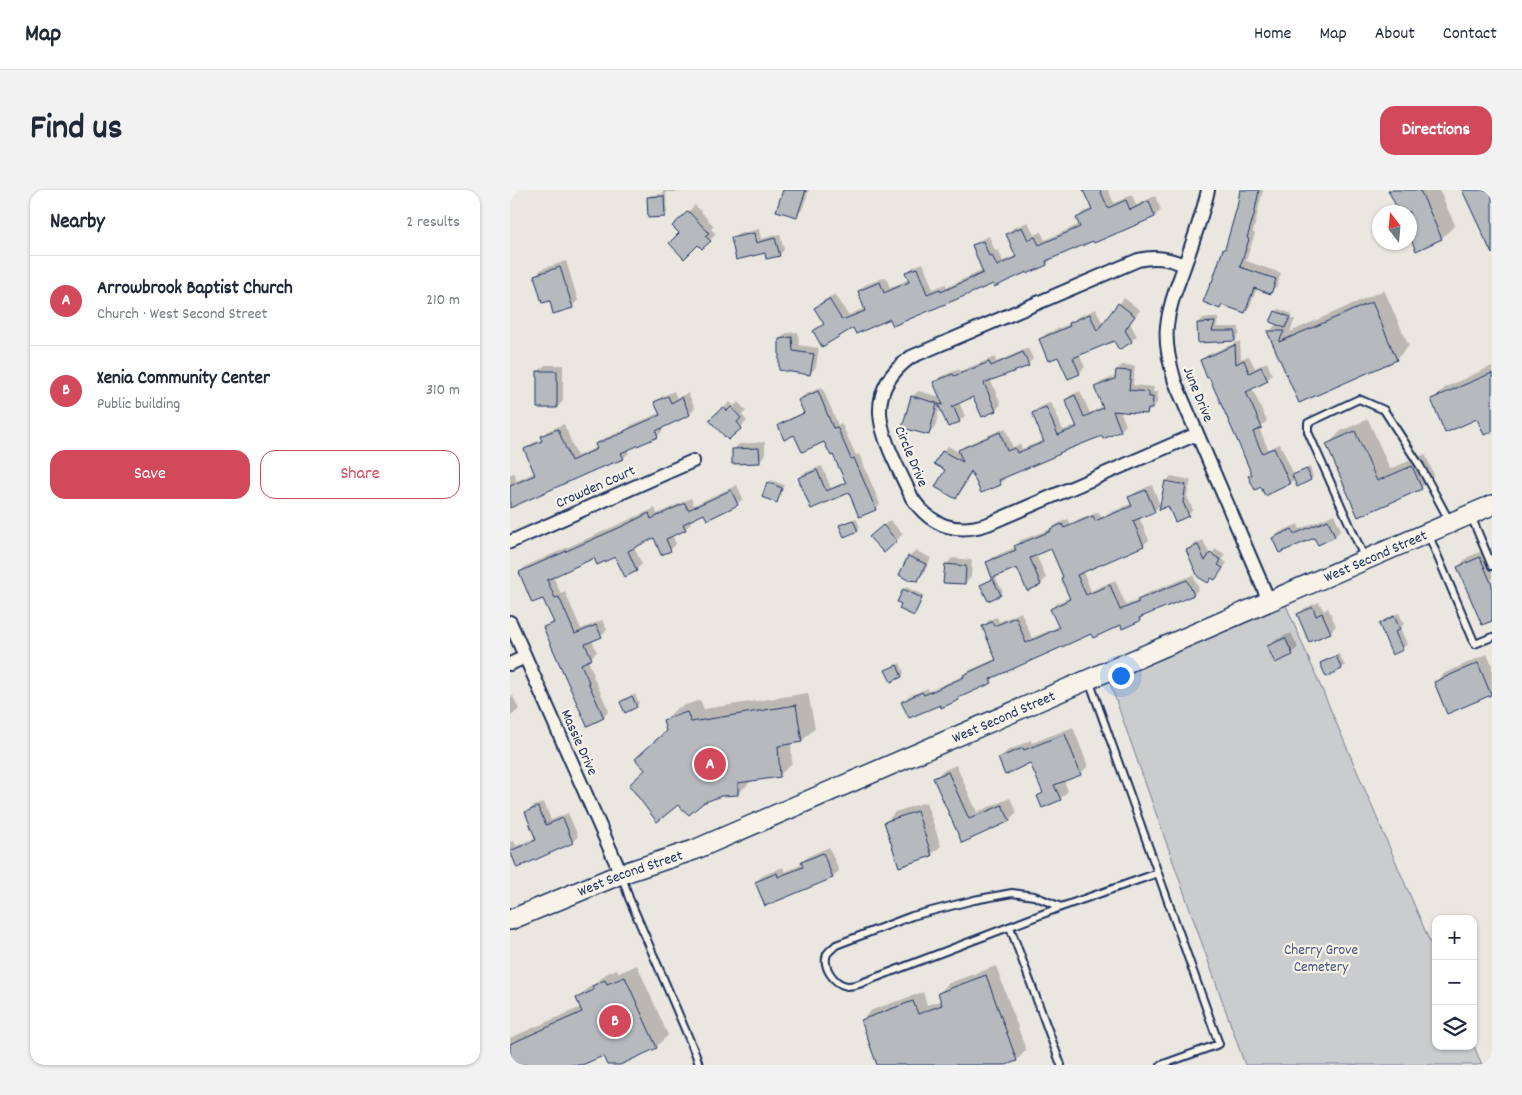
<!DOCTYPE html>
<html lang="en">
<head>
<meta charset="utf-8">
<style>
	body { margin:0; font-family:Dekko,sans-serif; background:#f2f2f3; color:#1f2937 }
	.controls { position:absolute; right:15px; bottom:15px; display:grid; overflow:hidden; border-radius:10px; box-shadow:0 1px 4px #0004 }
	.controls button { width:45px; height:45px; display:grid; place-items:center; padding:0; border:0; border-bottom:1px solid #e0e1e3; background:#fff; color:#1f2937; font:25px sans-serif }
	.compass { position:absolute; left:862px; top:15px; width:45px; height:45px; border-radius:50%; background:#fff; box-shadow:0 1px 4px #0004; rotate:344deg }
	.you { position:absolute; left:610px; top:485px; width:18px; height:18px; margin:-12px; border:4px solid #fff; border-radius:50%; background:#1a73e8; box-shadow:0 0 0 8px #1a73e833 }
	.badge { display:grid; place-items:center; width:32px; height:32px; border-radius:50%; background:#d1495b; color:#fff; font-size:16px; font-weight:700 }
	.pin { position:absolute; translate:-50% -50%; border:2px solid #fff; box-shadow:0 1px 5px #0006 }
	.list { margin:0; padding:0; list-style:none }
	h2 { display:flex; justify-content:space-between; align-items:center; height:65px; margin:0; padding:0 20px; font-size:21px }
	h2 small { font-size:16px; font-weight:400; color:#747a83 }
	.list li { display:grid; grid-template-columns:32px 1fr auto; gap:15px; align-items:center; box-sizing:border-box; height:90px; padding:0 20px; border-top:1px solid #e0e1e3 }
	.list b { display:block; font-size:19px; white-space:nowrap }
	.list p { margin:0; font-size:16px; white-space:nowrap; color:#747a83 }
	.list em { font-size:16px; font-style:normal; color:#747a83 }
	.actions { display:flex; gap:10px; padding:15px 20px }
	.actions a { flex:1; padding:11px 0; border:1px solid #d1495b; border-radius:15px; text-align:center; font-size:18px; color:#d1495b }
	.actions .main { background:#d1495b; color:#fff }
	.icon { flex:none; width:28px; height:28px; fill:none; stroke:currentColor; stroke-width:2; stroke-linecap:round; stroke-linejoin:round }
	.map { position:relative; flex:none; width:982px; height:875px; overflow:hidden; border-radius:15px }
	header { display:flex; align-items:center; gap:30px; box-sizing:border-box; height:70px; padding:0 25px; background:#fff; border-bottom:1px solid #e0e1e3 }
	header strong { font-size:24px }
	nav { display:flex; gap:28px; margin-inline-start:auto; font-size:18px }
	.intro { display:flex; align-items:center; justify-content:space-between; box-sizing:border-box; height:120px; padding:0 30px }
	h1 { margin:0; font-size:35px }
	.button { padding:12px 22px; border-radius:15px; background:#d1495b; color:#fff; font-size:18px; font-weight:700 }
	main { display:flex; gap:30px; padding:0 30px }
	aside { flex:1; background:#fff; border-radius:15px; box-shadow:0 1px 4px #0004 }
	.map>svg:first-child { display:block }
</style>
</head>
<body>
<header>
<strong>Map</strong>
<nav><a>Home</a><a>Map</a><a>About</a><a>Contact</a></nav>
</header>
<div class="intro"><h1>Find us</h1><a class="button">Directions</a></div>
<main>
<aside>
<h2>Nearby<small>2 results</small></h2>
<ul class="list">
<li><span class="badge">A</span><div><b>Arrowbrook Baptist Church</b><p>Church · West Second Street</p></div><em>210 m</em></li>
<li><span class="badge">B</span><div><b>Xenia Community Center</b><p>Public building</p></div><em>310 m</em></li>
</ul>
<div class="actions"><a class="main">Save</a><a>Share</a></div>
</aside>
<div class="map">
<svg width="982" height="875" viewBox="0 0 982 875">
	<rect width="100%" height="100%" fill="#eae7e0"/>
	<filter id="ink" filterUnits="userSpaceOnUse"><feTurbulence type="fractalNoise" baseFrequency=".02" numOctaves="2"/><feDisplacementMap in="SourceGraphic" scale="10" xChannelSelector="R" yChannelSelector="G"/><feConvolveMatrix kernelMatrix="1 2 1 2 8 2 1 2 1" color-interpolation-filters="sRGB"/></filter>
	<g filter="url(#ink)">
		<path fill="#cbcccd" stroke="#737e96" d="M772,406L926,766V856H963V854L972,875H735L596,482Z"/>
		<path fill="#0003" d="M153,0H175L172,2H156L157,23L154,26L138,8L141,5L153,4Z
			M274,0H299L292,20L286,26Z
			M575,0H598L604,13L622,5L626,15L645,6L651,20L645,26L584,51V49L543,68L537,74L518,82L517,80L381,127L344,136L304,141L314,133L305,118L311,112L325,104L338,125L355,118L349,101L355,95L376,87L380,98L399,89L397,83L403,77L413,73L423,99L436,94L437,97L473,80L464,56L470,50L479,46L485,61L488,60L493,71L507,65L497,44L503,38L518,32L524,45L531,42L535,50L570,34L567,28L573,22L583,18Z
			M731,0H753L743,43H745L736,71L771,83L767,96L761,102L747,98L740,116L734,122L713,114L710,117L705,89L717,57Z
			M880,0H929L945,35L932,48L907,60L899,44V22H890Z
			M185,15L204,36L201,39L206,44L192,58L171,43L164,36Z
			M249,39L251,49L270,44L274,60L269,65L255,62L223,49L228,44Z
			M56,71L68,110L62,117L40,110L25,85L32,79Z
			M874,100L899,156L886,169L790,212L759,142L767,134L766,122L769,119L782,124L780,129H785L780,142Z
			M614,108L630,120L620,133L627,146L621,151L604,149L569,164L575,177L569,183L530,150L536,144L561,133L566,128L586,119L593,135Z
			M693,128H709L706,137H729V145L724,150L689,151L688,133Z
			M288,142L289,155L309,158L306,177L300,184L270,149L276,143Z
			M730,151L731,169L739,166L745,178L757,172L762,185L757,190L742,198L757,231L749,238L758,259L770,254L784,285L800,277L803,287L801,289L785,288L780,293L755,304L751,295L740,287L743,284L700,186L691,171L697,165Z
			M518,158L523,169L518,174L480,189L491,214L486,220L473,225L464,206L449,212L455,226L449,231L430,216L425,237L418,244L402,207L408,201L431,207L424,193L430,187L449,179L450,181L485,167L486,172Z
			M35,175H53V211L47,217L28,182Z
			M612,175L625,176L623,195L644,197L643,202H648L647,213L637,223L610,220L616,235L611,240L594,247L593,244L552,260L549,263L494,286L495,289L490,294L463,281L451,302L446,307L436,280L433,262L438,256L448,262L454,256L495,238L503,257L510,254L512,259L534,250L523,223L528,218L541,212L553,240L567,235L556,210L561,205L570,201L580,223L594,216L586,198L591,192L607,186V180Z
			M982,176V241L968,228L922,210L936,197Z
			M312,197L328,235L331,233L346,265L349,264L370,314L366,319L340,301L302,317L289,288L294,283L312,276L321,298L336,291L323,263L314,250L285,244L269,235L274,231L295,222L290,210L294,205Z
			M164,201L167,208L178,203L185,218L180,224L152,237L153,240L149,245L145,235L146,245H148L117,259L119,263L113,268L40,298L7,313L0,318V284L5,283L6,291L26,282L16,259L22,253L33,249L32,247L37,241L54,234L67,266L87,257L86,255L92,249L118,239L121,235L150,223L145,212L151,207Z
			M220,212L224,216L228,212L236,221L232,225L237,231L219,249L201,230Z
			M858,229L880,279L915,264L924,285L911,298L848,325L818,254L831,241Z
			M255,252V265L249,271L223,260L229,254Z
			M661,286L681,290L677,306L683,320L678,325L656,291Z
			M261,290L274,295L269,308L267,311L258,293Z
			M227,295L233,309L227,314L195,323L179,330L181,333L175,339L162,345L166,354L160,360L152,363L145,347L124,357L132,374L126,380L106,365L85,367L43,386L51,404L55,402L71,439L92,430L97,440L91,445L82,450L87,462L78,470L84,485L83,486L99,521L93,527L35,438L44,431L33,407L10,382L16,376L145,318L147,324L181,308L184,315Z
			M642,295L650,315L645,320L629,327L639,350L633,355L573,381L581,401L605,390L616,415L629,410L635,404L683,385L689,399L683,404L635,424L629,430L611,433L582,442L486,485L481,492L453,504L448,509L430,513L393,512L399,506L418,498L419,501L455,485L460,480L487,468L474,436L479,430L487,427L489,432L511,422L522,448L549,436L541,419L547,413L561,407L554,387L542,358L526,364L536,388L531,394L517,400L508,376L485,386L493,402L490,404L474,393L484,388L478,372L483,367L506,357V356L511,350L543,338L547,334L558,329L560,333L589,322L591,327L622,313L620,308L626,302Z
			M824,324L831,340L825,346L808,353L805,346L764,348L770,342L788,334L790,339Z
			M346,328L350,337L347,340L331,336L334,333Z
			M380,330L393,344L374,362L367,341Z
			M693,350L700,365L706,359L715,364L712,369L717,373L705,389L702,387L698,391L677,360L682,355Z
			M982,357V429L948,377L958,367Z
			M406,361L421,368L414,383L407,389L399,367Z
			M442,368L462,370L461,387L455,393L436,375Z
			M396,397L414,405L407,421L404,424L394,400Z
			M809,412L813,420L818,418L826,436L820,442L788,424L795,418Z
			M889,423L894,434L890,438L897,454L892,459L883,463L870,434L875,429Z
			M781,443L788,457L782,464L759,456L765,450Z
			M829,464L835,476L832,478L816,485L811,473L814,470Z
			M977,464L982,475V502L938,522L925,492L935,483Z
			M390,473L394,483L392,486L381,490L377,480Z
			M298,503L305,538L292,551L281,553L282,573L269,586L241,591L228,604L136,579L157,540L154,531L167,518L190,510L194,519Z
			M125,504L129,513L126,516L111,512L114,509Z
			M3,506L9,519L0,527V507Z
			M563,537L578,576L570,584L554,590L558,601L550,609L529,606L534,601L521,572L489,569L497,561L521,550L522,553Z
			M446,575L467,622L500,608L507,623L499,630L452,651L425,589L432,581Z
			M34,612L41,630L58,623L68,646L63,652L7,676L3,667L0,668V652L4,651L6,656L27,647L17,623L22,617Z
			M416,612L431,656L421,665L376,632L385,622Z
			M319,657L329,681L322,687L246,692L252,686L273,677L275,682L293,674L292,672L299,666Z
			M127,775L158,845L146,857L107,875H98L93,864L69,875H0V848L71,817L68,808L80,796L86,793L96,784L107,779L109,783Z
			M486,776L516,860L507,870L494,875H369L352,830L362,820L413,802L417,815L432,810L429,803L439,793Z"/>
		<path fill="#b6babf" stroke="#1b2f5e" d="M273,0H296L287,27L266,21Z
			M573,0H590L598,18L616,10L620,20L639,11L645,27L584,53L583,51L536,71L537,75L517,84V82L484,97L483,94L383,136L380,129L346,144L343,138L312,157L303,141L314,134L304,118L319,109L332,130L355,121L348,101L370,92L374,103L399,92L395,82L407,78L417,104L430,99L431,102L473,83L462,55L473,51L479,66L482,65L487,76L506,67L496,44L512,37L518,50L525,47L529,55L570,37L566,28L582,20Z
			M730,0H749L744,25L737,48L739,49L730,77L766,89L761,104L744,98L735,123L712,115L710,119L693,112L701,92H702L713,59H715L727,17Z
			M878,0H910L932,49L906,61L900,47V22H889Z
			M952,0H982V64Z
			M154,6L155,27L138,28L137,7Z
			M178,21L199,43L195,46L201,51L192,59L188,55L174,69L159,53L169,43L162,36Z
			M244,43L246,53L265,48L270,66L256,69L255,63L226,70L221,48Z
			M50,77L63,118L43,124L40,111L32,113L24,85Z
			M862,112L887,170L789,213L757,141H774L769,152Z
			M608,113L625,126L615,140L622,152L609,160L604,151L563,168L570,184L558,189L548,167L538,171L529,149L560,136L559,133L580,124L587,141Z
			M765,121L780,127L775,138L760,132Z
			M705,132L702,141H725V151L688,153L687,133Z
			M282,147L283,161L304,164L300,185L269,180V149Z
			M725,155L726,174L734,170L739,183L751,177L758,191L736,202L752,238L743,242L752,263L764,258L780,294L755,306L751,297L745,300L738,286L742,285L731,259L699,187L697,188L690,170Z
			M513,162L519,176L474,193L486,221L472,227L463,207L441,217L444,218L450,232L438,237L428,214L433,215L423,192L443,184L444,186L479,172L481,176Z
			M606,180L621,181L619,200L639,202V207H643L642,219H638L637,224L603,221L611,241L593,249L592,246L549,263L550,264L489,290L491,295L471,303L461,281L446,309L425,297L435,280L424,274L432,261L453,272L448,260L490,242L497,261L505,258L507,263L534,252L522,223L536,217L548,245L567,237L555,210L565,205L574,227L593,218L584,197L605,189Z
			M27,181H47V218H27Z
			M982,183V242L974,245L967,229L935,243L921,209Z
			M308,201L323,238L327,237L341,269L344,268L366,320L349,327L339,303L301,319L288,288L307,280L316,301L336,293L323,265L321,266L314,252L292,262L284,245L274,250L268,235L294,223L288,210Z
			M158,206L161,213L172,207L180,225L146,241L148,247L111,263L114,269L87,279L0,318V296L25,285L14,259L32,251L30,246L48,239L61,271L87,259L85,254L115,242L114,241L150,225L144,212Z
			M401,206L427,213L419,245L392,238Z
			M213,217L217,221L221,217L231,228L227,232L232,238L218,250L199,230Z
			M845,241L867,291L902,276L912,299L848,327L816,254Z
			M249,258L250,273L222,274V259Z
			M797,279L801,290L787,297L782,285Z
			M655,291L676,295L673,312L679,326L665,332L658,316L649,320Z
			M257,292L272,298L267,313L252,307Z
			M221,300L228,315L197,330L194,324L173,334L176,340L156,349L161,361L151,365L144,348L118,361L127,381L115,387L105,367L87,375L84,368L37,390L45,408L49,407L65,444L86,435L92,447L75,454L82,469L71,474L79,492H78L94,528L77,536L33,437L44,433L33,409L22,413L9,382L113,336L139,323L141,329L175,313L178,320Z
			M636,300L645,322L623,331L634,356L567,385L576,405L600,395L610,420L629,412L627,410L677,390L684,405L629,428L630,431L612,439L611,435L583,448L581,444L480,489L482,493L448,508L449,510L431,518L430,515L399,528L391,512L412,502L414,505L454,487L453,485L486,470L472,436L482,432L484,436L506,427L516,453L549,438L540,419L560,409L551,388L553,387L541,359L520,368L531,395L517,401L507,378L482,388L476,372L506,360L504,356L541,341L540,339L552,334L554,338L583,326L585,331L622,316L618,307Z
			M343,330L348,341L334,347L329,335Z
			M818,330L825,347L808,355L804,348L769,363L762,348L782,339L784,344Z
			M373,335L387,351L374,363L359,347Z
			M688,355L695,371L700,363L711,370L708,375L713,378L705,390L701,388L698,393L688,387L676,360Z
			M398,366L416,374L408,391L398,390L389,385Z
			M970,367L982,395V431L972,435L947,377Z
			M435,374L456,376L455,394L433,393Z
			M483,389L491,405L478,411L470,395Z
			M393,399L412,408L404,426L389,419L391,414L387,412Z
			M803,417L806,426L812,423L821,443L799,452L787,424Z
			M884,426L890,439L885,442L893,460L882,465L869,434Z
			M775,448L783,465L765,473L757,456Z
			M826,466L832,479L816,487L810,473Z
			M968,473L981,505L937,524L924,492Z
			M387,475L392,487L381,492L375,480Z
			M122,506L127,517L115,523L110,512Z
			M286,515L292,552L268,556L270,587L228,593V605L211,606L193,613L179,625L168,615L147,632L119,595L135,580L125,569L156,541L153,530L177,522L181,532Z
			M555,544L571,585L544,595L551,610L532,618L527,606L533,603L520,573L495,585L488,568L513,558L514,560Z
			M438,582L459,629L492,615L500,631L452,653L423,588Z
			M28,617L36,635L53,628L63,653L7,678L0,661L26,650L15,622Z
			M407,621L422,666L389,677L374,632Z
			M313,663L323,688L255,716L245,692L267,683L268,687L293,677L291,672Z
			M476,785L507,871L496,875H367L351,830L403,811L408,824L432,815L428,803Z
			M115,787L147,858L110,875H97L93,866L72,875H0V854L72,822L66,808L84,800L82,796L95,790L97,794Z"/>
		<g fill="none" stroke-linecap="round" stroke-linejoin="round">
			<g stroke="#1b2f5e" stroke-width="10">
				<path id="lane" d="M961,326L982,376
					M919,346L965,454L982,447
					M855,369L798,242V233L849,209L874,220L910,276L940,332
					M579,490L709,854L651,875
					M112,686L119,708L186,865L189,875
					M551,717L349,794C346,795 341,796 337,796C324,794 312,777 317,764C319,761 323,758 326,755L402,726L464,710L502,703L524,706L551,717L648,683
					M500,737L551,875"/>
			</g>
			<g stroke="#1b2f5e" stroke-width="16">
				<path id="street" d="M698,0C692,27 682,54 673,80C666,99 659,116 657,136C655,155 660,174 665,192L759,411
					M674,75C658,68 645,66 628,70L401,167C343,209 380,258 402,308C421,336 445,345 478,334L687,244
					M0,352L183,271
					M0,432L111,684
					M0,474L15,467"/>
			</g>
			<g stroke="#1b2f5e" stroke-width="22">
				<g id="secondary">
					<path id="s1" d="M0,730L111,684L184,660L982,315"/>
				</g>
			</g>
			<use href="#lane" stroke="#f7f3e8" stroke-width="6"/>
			<use href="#street" stroke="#f7f3e8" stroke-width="12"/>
			<use href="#secondary" stroke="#f7f3e8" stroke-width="19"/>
		</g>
	</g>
	<g text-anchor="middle" stroke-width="4.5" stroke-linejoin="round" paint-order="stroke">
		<g font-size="15" fill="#1b2f5e" stroke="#f7f3e8">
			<text transform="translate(689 204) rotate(68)" y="5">June Drive</text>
			<text transform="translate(402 266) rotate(67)" y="5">Circle Drive</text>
			<text transform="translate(85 296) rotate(-24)" y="5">Crowden Court</text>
			<text dy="5" stroke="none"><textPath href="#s1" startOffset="939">West Second Street</textPath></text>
			<text dy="5" stroke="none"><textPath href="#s1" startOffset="534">West Second Street</textPath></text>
			<text transform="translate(70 552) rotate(66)" y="5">Massie Drive</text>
			<text dy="5" stroke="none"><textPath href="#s1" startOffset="129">West Second Street</textPath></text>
		</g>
		<g font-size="15" fill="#47567a" stroke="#f7f3e8">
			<text x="811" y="764">Cherry Grove<tspan x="811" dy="17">Cemetery</tspan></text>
		</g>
	</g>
</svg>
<div class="controls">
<button>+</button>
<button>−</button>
<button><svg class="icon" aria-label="layers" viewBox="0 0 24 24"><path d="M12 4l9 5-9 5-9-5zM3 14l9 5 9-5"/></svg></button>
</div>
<svg class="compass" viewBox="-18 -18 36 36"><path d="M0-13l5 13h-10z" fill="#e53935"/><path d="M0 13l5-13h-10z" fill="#747a83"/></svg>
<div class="you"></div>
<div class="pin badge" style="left:200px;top:574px">A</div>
<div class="pin badge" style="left:105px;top:831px">B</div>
</div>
</main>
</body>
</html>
